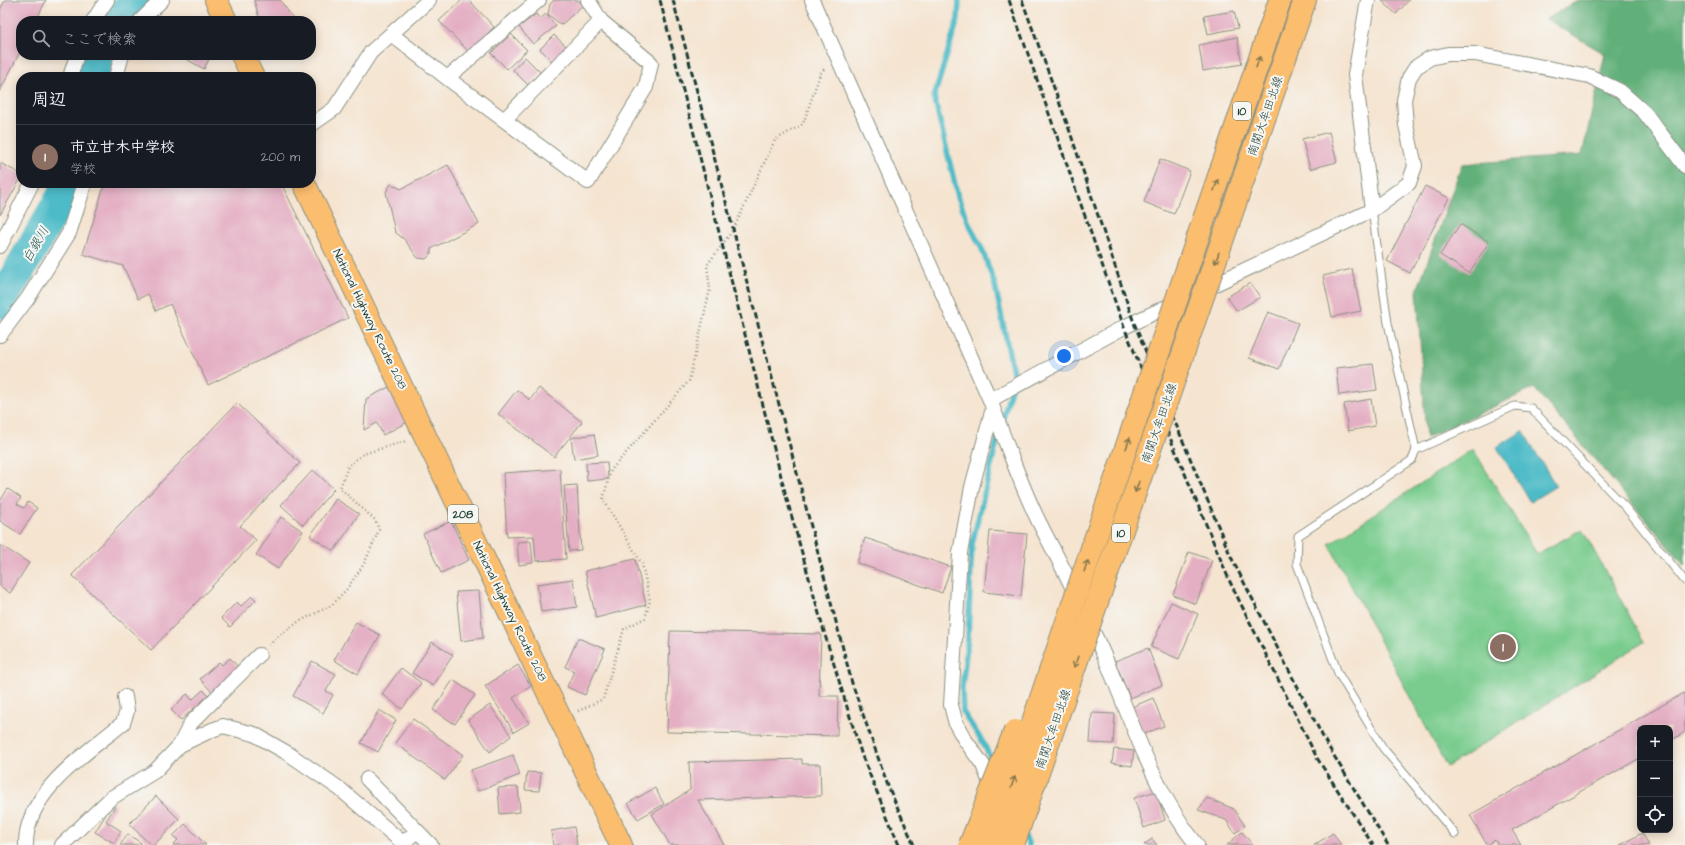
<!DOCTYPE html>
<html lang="ja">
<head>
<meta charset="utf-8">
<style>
	body { margin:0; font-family:"Architects Daughter","Klee One",sans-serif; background:#20242c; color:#f1f3f6 }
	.controls { position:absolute; right:12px; bottom:12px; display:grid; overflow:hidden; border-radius:8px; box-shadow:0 2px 10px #0003 }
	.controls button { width:36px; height:36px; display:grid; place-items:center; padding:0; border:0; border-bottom:1px solid #363941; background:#171b24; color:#f1f3f6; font:20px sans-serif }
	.you { position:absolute; left:1064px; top:356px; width:14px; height:14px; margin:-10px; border:3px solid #fff; border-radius:50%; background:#1a73e8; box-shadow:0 0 0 6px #1a73e833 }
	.badge { display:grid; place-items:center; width:26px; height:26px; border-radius:50%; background:#1a73e8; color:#fff; font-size:13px; font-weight:700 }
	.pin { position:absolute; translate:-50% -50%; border:2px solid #fff; box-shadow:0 1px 4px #0006 }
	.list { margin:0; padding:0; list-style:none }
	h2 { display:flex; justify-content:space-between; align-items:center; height:52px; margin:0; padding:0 16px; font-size:17px }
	h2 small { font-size:13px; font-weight:400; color:#9ea1a6 }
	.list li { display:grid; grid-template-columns:26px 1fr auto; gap:12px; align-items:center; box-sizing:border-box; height:64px; padding:0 16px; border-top:1px solid #363941 }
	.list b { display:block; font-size:15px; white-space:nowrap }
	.list p { margin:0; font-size:13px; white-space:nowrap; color:#9ea1a6 }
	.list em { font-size:13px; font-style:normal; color:#9ea1a6 }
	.icon { flex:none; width:22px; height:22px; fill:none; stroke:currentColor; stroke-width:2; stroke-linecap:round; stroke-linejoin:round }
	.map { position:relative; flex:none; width:1685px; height:845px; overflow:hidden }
	.search { position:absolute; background:#171b24; box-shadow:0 2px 10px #0003; left:16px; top:16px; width:300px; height:44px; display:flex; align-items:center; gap:10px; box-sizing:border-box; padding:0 14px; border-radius:16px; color:#9ea1a6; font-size:15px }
	.panel { position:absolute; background:#171b24; box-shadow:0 2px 10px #0003; left:16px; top:72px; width:300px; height:116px; border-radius:16px }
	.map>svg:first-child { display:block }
</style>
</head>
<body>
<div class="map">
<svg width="1685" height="845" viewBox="0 0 1685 845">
	<rect width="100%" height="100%" fill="#f6f6f2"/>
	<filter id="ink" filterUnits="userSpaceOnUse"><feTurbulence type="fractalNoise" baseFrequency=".025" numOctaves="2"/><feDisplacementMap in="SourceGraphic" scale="8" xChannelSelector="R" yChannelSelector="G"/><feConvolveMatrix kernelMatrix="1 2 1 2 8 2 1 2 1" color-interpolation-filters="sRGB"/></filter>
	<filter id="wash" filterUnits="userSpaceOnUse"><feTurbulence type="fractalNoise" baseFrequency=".012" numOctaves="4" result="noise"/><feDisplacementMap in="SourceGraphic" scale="16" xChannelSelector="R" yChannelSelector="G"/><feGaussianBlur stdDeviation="0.9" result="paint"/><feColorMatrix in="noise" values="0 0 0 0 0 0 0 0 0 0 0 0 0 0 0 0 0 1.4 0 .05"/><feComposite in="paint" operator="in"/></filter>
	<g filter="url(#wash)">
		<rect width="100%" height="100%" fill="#f5e4d0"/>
		<path fill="#79cc8e" stroke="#4c8461" d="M1473,449L1537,554L1582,529L1644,642L1447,767L1329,544Z"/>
		<path fill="#62b079" stroke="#407656" d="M1579,0H1685V566L1534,388L1426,438L1417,291L1462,164L1582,155L1605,54L1546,19Z"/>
		<path fill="#4ebbc8" stroke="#367c7e" d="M1523,431L1556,486L1530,502L1497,447Z"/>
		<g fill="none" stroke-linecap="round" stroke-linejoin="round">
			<path stroke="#4ebbc8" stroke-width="5.5" d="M959,0L958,19L934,97L958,197L969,224L982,249L995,285L1014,377L1002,423
				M994,766L984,744L963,712L962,688L968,638L972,544L999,433
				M1023,832L1029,845"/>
			<path stroke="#4ebbc8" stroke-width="32" d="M119,21L134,0
				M93,77L98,55
				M0,303L63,195L66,183"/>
		</g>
		<g id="blocks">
			<path fill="#e4aec3" d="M5,0H46L36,21H21V50L0,91V10Z
				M254,0H280L295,21H260Z
				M462,0H469L494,27L469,52L439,21Z
				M554,0H578L583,5L561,25L548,14L550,4Z
				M1381,0H1409L1396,14Z
				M1234,11L1238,28L1208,34L1204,16Z
				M536,14L540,19L546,14L556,26L533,44L519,27Z
				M511,34L527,50L507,69L491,53Z
				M554,35L567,47L552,61L540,49Z
				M1237,37L1242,64L1203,71L1199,45Z
				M179,55H211L204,69Z
				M525,57L541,73L529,86L513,70Z
				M1329,132L1337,162L1310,169L1302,139Z
				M1160,159L1190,171L1174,214L1144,202Z
				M0,163L21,174V178L0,215Z
				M448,165L479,224L431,249V254L426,259L418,258L404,239L395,232L386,192L391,184L401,189Z
				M105,183H281L348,318L208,385L170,304L156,311L148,294L138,299L123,266L83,254Z
				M1425,186L1449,198L1410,273L1387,261Z
				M1460,224L1489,242L1469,273L1440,255Z
				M1352,269L1361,311L1332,317L1323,276Z
				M1250,283L1260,297L1237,311L1227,297Z
				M1268,312L1298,323L1279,369L1249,358Z
				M1373,364L1377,390L1339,395L1336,368Z
				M393,385L411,420L383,435L377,423L364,430L366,399Z
				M539,388L582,422L554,457L498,414L517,390L530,400Z
				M1371,399L1375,426L1348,431L1344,404Z
				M237,403L300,463L240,526L256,540L151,650L72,575Z
				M594,434L598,455L574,459L571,438Z
				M607,462L608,479L587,481L586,463Z
				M560,469L566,559L536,561L534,536L507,537L503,473Z
				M313,470L334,489L303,525L281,505Z
				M577,485L581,550L569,551L564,486Z
				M8,489L21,498L17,504L24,508L28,502L37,508L20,534L0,521V501Z
				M336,499L359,514L334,551L310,536Z
				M281,517L303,531L278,569L256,555Z
				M451,521L469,560L441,573L423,534Z
				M990,531L1027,534L1021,596L984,592Z
				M865,538L951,567L942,593L857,563Z
				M531,541L533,563L519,565L517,542Z
				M0,545L29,563L10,593L0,586Z
				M1189,552L1212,560L1196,604L1173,595Z
				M635,559L646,605L596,618L585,571Z
				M573,579L577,607L541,612L537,584Z
				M479,591L483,638L461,641L456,592Z
				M252,596L256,600L230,627L221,618L237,602L241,606Z
				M1171,602L1198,614L1179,659L1151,647Z
				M356,622L380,635L358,674L334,660Z
				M670,631L821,634L819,696H838L837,736L667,732Z
				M578,638L605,649L585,695L567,687L574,671L565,667Z
				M432,642L453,655L433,686L412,673Z
				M1148,648L1162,685L1130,698L1115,661Z
				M230,658L239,668L213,693L200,679L219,662L222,665Z
				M312,661L336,674L326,691L333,695L323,713L293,696Z
				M518,665L531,686L513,698L529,723L514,732L485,686Z
				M401,668L421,683L402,709L382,694Z
				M453,680L475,695L455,724L433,710Z
				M203,690L211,698L196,711L194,708L181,720L171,710L187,694L192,700Z
				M1684,693L1685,732L1670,741V728H1640V758L1512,830L1521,845H1498L1495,840L1487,845L1470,815Z
				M1153,698L1164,726L1144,734L1132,707Z
				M490,705L511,736L490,752L468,720Z
				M379,710L396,720L378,752L361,743Z
				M1092,713L1115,714L1113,744L1090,743Z
				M413,719L463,755L445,780L395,743Z
				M1114,749L1134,751L1132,766L1112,763Z
				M513,755L520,775L478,791L471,770Z
				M802,759V764H820L821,796L698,800L724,845H670L652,814L690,790L689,762Z
				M527,772L541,773L539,791L525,790Z
				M518,787L520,812L500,814L498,788Z
				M655,788L664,804L638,819L628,803Z
				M1156,791L1165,820L1144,828L1134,798Z
				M156,796L179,819L154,845H151L129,824Z
				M1207,798L1234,809L1245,826L1235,833L1226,820L1198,810Z
				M113,803L116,805L106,821L121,831L114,843L95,832Z
				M185,824L206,845H173L178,840L173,836Z
				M574,827L577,845H553L551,831Z
				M1242,832L1253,845H1227Z
				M1333,833L1341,845H1314Z
				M1642,833L1649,845H1620Z
				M128,834L141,843L140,845H120Z
				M1152,839L1157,845H1144Z"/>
		</g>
	</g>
	<g filter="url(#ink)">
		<use href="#blocks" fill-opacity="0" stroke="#8a9082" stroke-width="1"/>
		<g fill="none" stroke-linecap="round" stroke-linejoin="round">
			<g stroke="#8a9082" stroke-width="9">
				<path id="service" d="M1372,210L1388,323L1416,450L1515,406L1531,408L1626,508L1685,581
					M1416,450L1412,460L1298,536L1297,564L1338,673L1383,748L1455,834"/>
			</g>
			<g stroke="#8a9082" stroke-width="16">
				<path id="minor" d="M812,0L990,400C1005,440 1019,481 1038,520C1051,546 1065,571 1077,597
					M1368,0L1355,75L1372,210
					M93,21L107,0
					M140,21L162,0
					M391,34L447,78L588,182L646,87L651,63L601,21L588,0
					M70,77L77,55
					M116,77L122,55
					M447,78L539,0
					M504,120L601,21
					M311,125L334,109L371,52L429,0
					M0,246L32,183
					M0,335L28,298L69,233L85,183
					M990,400L1124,327L1372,210L1409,183L1415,166L1406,125L1404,100L1409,78L1416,67L1430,58L1448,54H1475L1589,76L1620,91L1645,113L1685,166
					M993,408L972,487L960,553L951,705L956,724L965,740L983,765L993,790
					M1088,621C1097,640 1106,658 1113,677C1137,735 1157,796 1197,845
					M180,745L212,730L223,726L254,734L289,754L340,789L403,843L417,831
					M367,779L431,845
					M26,845C25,792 87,753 123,723L127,711L125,697
					M62,845L111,798L155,771L180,745L191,723L259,655"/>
			</g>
			<g stroke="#8a9082" stroke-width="24">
				<path id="primary" d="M1229,221L1305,0
					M1203,222L1280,0"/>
			</g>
			<g stroke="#8a9082" stroke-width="24">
				<path id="trunk" d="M216,0L226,21
					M242,55L253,77
					M304,183L621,845"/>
			</g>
			<path stroke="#8a9082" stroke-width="2.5" stroke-dasharray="1 3" stroke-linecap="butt" d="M269,645L280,635L298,622L332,605L346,590L364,564L379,530L376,521L340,488L348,466L363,454L406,441
				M578,711L603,699L624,629L645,618L650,601L642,564L603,499L611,470L689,381L710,289L707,265L733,230L775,140L803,124L820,74L825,68"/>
			<use href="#service" stroke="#fff" stroke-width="7"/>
			<use href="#minor" stroke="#fff" stroke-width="14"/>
			<use href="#primary" stroke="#fbbd6e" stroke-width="22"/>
			<use href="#trunk" stroke="#fbbd6e" stroke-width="22"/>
			<path stroke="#1f3d34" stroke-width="3" stroke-dasharray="6 3" stroke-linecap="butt" d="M660,0L786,496L825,635L862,756L899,845
				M673,0L852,683L888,786L914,845
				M1009,0L1124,327L1230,582L1317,758L1373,845
				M1022,0L1069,129L1134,323L1231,557L1325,741L1388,845"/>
			<g stroke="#8a9082" stroke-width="24" stroke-linecap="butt">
				<path id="primary-bridge" d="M970,845L1015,731
					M991,845L1203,222
					M1013,845L1229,221"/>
			</g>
			<use href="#primary-bridge" stroke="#fbbd6e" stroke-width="22"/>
		</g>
		<defs><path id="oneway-shaft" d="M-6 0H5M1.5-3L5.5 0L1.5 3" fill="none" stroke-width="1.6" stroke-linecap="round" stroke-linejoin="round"/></defs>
		<g stroke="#82774e">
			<use href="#oneway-shaft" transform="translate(1258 62) rotate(-71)"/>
			<use href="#oneway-shaft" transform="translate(1216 185) rotate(-71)"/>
			<use href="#oneway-shaft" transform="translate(1217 258) rotate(109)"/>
			<use href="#oneway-shaft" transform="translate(1128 443) rotate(-71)"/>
			<use href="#oneway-shaft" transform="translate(1137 487) rotate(109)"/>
			<use href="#oneway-shaft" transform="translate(1086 566) rotate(-71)"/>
			<use href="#oneway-shaft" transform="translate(1076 662) rotate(109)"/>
			<use href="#oneway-shaft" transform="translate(1013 782) rotate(-71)"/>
		</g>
	</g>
	<g text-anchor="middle" stroke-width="4" stroke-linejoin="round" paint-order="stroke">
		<g fill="#f6f6f2" stroke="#60746d" stroke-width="1">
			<rect x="1233" y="102" width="18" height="18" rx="3"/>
			<rect x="448" y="505" width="30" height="18" rx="3"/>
			<rect x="1112" y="524" width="18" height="18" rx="3"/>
		</g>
		<g font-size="11" font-weight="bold" fill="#1f3d34">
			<text x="1242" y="115">10</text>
			<text x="463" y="518">208</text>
			<text x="1121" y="537">10</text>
		</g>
		<g font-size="12" fill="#1f3d34" stroke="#f6f6f2">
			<text transform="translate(1265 116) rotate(-71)" y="4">南関大牟田北線</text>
			<text transform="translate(370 319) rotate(64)" y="4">National Highway Route 208</text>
			<text transform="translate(1159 423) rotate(-71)" y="4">南関大牟田北線</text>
			<text transform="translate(510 611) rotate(64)" y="4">National Highway Route 208</text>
			<text transform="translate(1053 729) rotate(-71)" y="4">南関大牟田北線</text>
		</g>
		<g font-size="13" font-style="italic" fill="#2b5c59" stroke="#f6f6f2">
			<text transform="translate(35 244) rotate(-60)" y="5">白銀川</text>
		</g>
	</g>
</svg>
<div class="controls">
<button>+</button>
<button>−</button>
<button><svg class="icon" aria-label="locate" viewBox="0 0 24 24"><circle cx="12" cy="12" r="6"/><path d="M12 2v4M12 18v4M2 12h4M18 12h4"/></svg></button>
</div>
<div class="you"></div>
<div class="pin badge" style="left:1503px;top:647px;background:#8d6e63">1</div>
<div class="search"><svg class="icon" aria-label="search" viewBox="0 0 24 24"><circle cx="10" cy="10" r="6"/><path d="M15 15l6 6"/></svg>ここで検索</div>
<section class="panel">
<h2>周辺<small></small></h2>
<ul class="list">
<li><span class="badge" style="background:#8d6e63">1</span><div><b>市立甘木中学校</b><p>学校</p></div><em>200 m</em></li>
</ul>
</section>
</div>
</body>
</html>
